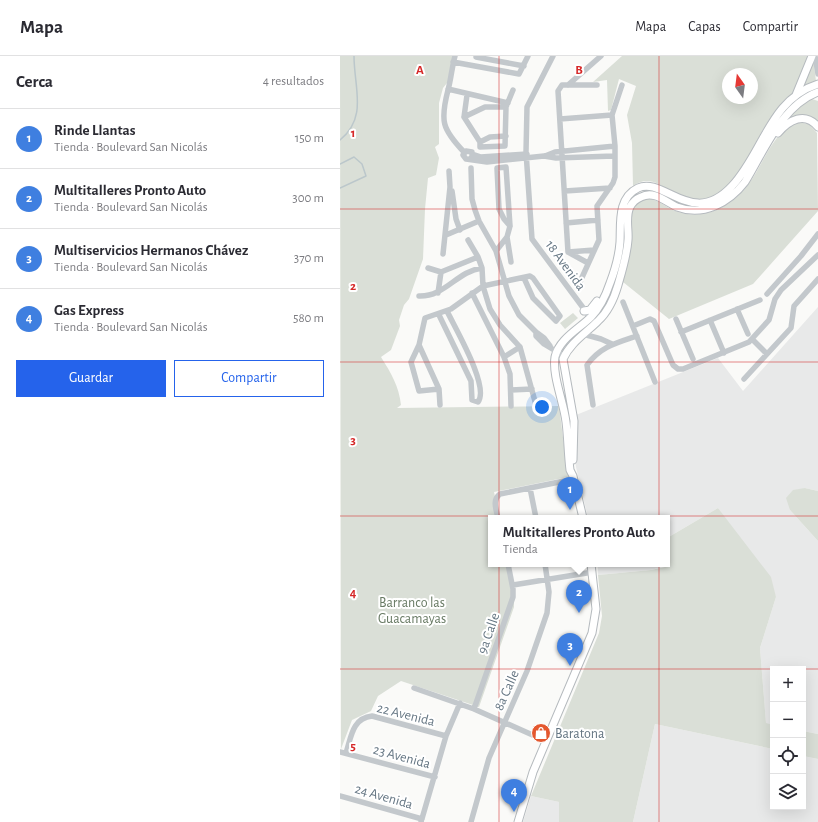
<!DOCTYPE html>
<html lang="es">
<head>
<meta charset="utf-8">
<style>
	body { margin:0; font-family:"Alegreya Sans",sans-serif; background:#f2f2f3; color:#2b2b33 }
	.controls { position:absolute; right:12px; bottom:12px; display:grid; overflow:hidden; border-radius:0px; box-shadow:0 4px 16px #0002 }
	.controls button { width:36px; height:36px; display:grid; place-items:center; padding:0; border:0; border-bottom:1px solid #e1e1e2; background:#fff; color:#2b2b33; font:20px sans-serif }
	.compass { position:absolute; left:382px; top:12px; width:36px; height:36px; border-radius:50%; background:#fff; box-shadow:0 4px 16px #0002; rotate:346deg }
	.you { position:absolute; left:202px; top:351px; width:14px; height:14px; margin:-10px; border:3px solid #fff; border-radius:50%; background:#1a73e8; box-shadow:0 0 0 6px #1a73e833 }
	.badge { display:grid; place-items:center; width:26px; height:26px; border-radius:50%; background:#2563eb; color:#fff; font-size:13px; font-weight:700 }
	.pin { position:absolute; translate:-50% -33px; filter:drop-shadow(0 1px 2px #0008) }
	.pin::after { content:''; position:absolute; top:21px; width:14px; height:12px; background:inherit; clip-path:polygon(0 0,100% 0,50% 100%) }
	.popup { position:absolute; left:148px; top:459px; width:182px; height:52px; box-sizing:border-box; display:grid; place-content:center; border-radius:0px; background:#fff; filter:drop-shadow(0 1px 3px #0005); font-size:13px; white-space:nowrap; color:#7c7c81 }
	.popup b { font-size:15px; color:#2b2b33 }
	.popup::after { content:''; position:absolute; left:50%; top:100%; margin-left:-8px; border:8px solid transparent; border-top-color:#fff }
	.list { margin:0; padding:0; list-style:none }
	h2 { display:flex; justify-content:space-between; align-items:center; height:52px; margin:0; padding:0 16px; font-size:17px }
	h2 small { font-size:13px; font-weight:400; color:#7c7c81 }
	.list li { display:grid; grid-template-columns:26px 1fr auto; gap:12px; align-items:center; box-sizing:border-box; height:60px; padding:0 16px; border-top:1px solid #e1e1e2 }
	.list b { display:block; font-size:15px; white-space:nowrap }
	.list p { margin:0; font-size:13px; white-space:nowrap; color:#7c7c81 }
	.list em { font-size:13px; font-style:normal; color:#7c7c81 }
	.actions { display:flex; gap:8px; padding:12px 16px }
	.actions a { flex:1; padding:9px 0; border:1px solid #2563eb; border-radius:0px; text-align:center; font-size:14px; color:#2563eb }
	.actions .main { background:#2563eb; color:#fff }
	.icon { flex:none; width:22px; height:22px; fill:none; stroke:currentColor; stroke-width:2; stroke-linecap:round; stroke-linejoin:round }
	.map { position:relative; flex:none; width:478px; height:766px; overflow:hidden }
	header { display:flex; align-items:center; gap:24px; box-sizing:border-box; height:56px; padding:0 20px; background:#fff; border-bottom:1px solid #e1e1e2 }
	header strong { font-size:19px }
	nav { display:flex; gap:22px; margin-inline-start:auto; font-size:14px }
	main { display:flex }
	aside { flex:1; background:#fff }
	.map>svg:first-child { display:block }
</style>
</head>
<body>
<header>
<strong>Mapa</strong>
<nav><a>Mapa</a><a>Capas</a><a>Compartir</a></nav>
</header>
<main>
<aside>
<h2>Cerca<small>4 resultados</small></h2>
<ul class="list">
<li><span class="badge" style="background:#3f7fe0">1</span><div><b>Rinde Llantas</b><p>Tienda · Boulevard San Nicolás</p></div><em>150 m</em></li>
<li><span class="badge" style="background:#3f7fe0">2</span><div><b>Multitalleres Pronto Auto</b><p>Tienda · Boulevard San Nicolás</p></div><em>300 m</em></li>
<li><span class="badge" style="background:#3f7fe0">3</span><div><b>Multiservicios Hermanos Chávez</b><p>Tienda · Boulevard San Nicolás</p></div><em>370 m</em></li>
<li><span class="badge" style="background:#3f7fe0">4</span><div><b>Gas Express</b><p>Tienda · Boulevard San Nicolás</p></div><em>580 m</em></li>
</ul>
<div class="actions"><a class="main">Guardar</a><a>Compartir</a></div>
</aside>
<div class="map">
<svg width="478" height="766" viewBox="0 0 478 766">
	<rect width="100%" height="100%" fill="#fafaf8"/>
	<path fill="#e8e9e9" d="M478,251V435L465,432L450,454L478,485V678L463,675V613H433V669L426,668L420,592L436,541L378,452L327,482V462H248L236,411L234,397L238,377L236,359L378,302L403,335Z
		M258,508H325V510L311,514L258,519Z
		M315,668L433,693V751H463V700L478,703V766H293Z
		M191,740L219,746V766H183Z"/>
	<path fill="#dadfd7" fill-rule="evenodd" d="M0,0H113L111,22L103,32L99,47V88L95,91L99,102L96,119L88,122L85,153L83,203L69,243L64,249L59,264L60,270L51,294L41,301C51,317 59,330 61,349L57,352L219,350L228,421L154,436L160,462H151V508H169L174,537V551L139,651L61,625L38,640L31,655L12,664L1,693Z
		M282,0H468C463,12 460,26 453,37C449,44 435,55 429,64C409,93 397,145 354,144C333,144 315,113 293,130L292,87L287,59L296,30L279,23L271,54L268,55L267,24L253,26ZM388,18H412V42H388Z
		M473,1L476,25L461,34L467,22Z
		M472,43L478,45V69L472,65L443,68L460,50Z
		M456,66L469,68L477,77L478,155L413,228L329,263L283,226C285,216 288,206 289,196C291,182 284,157 297,147C311,135 323,151 338,156C350,160 364,159 376,154C385,150 395,144 401,137C422,116 428,80 456,66Z
		M233,257L238,262L225,273L220,267Z
		M465,432L478,435V485L450,454L446,442L453,434Z
		M378,452L431,521L436,541L420,592L426,667L433,669V693L315,668L293,766H219V746L191,740L259,577L262,560L258,519L311,514L325,511V508H327V482Z
		M463,675L478,678V703L463,700Z"/>
	<g fill="none" stroke-linecap="round" stroke-linejoin="round">
		<path stroke="#bbc7cb" stroke-width="1.5" d="M0,84C28,61 14,32 14,0
			M0,108L14,101L22,108L26,120L0,132"/>
		<g stroke="#b5babe" stroke-width="9">
			<path id="major" d="M456,39L472,0
				M438,77C449,64 465,55 478,71
				M244,255L250,254L257,245
				M233,404L234,365L223,303C230,287 246,277 258,265C269,255 274,243 278,229C282,215 287,199 288,184C289,174 285,161 290,151C292,147 296,143 301,141C314,134 326,146 337,151C363,161 389,147 405,126C424,95 442,49 478,36
				M243,462L233,420L230,414C228,398 228,382 226,366C224,347 212,320 215,301C219,283 239,273 251,261C260,252 266,239 270,227C275,214 279,200 280,186C281,168 277,142 298,132C324,120 352,173 392,130C423,97 430,43 478,28
				M178,766L193,716L252,577L256,553L251,508"/>
		</g>
		<path stroke="#c3c8cc" stroke-width="5.5" d="M115,0C112,11 111,23 108,34C100,65 102,73 124,96
			M213,0L187,51L186,96L192,183L247,257
			M475,0L478,18
			M136,1L184,10
			M113,6L179,18L188,0
			M228,29L261,0
			M108,33L168,47
			M127,39L124,61L140,86V91L165,90L166,51L173,34
			M124,61L145,51H166
			M220,63L272,59
			M140,86L150,81L166,80
			M132,98L141,101L187,98
			M205,100L215,96L275,90
			M130,103L132,101V96L126,95L123,99L126,103L147,106L204,100L216,102L274,100
			M131,112L132,143L135,154L139,165L156,195L169,240L179,259L196,276L204,282L210,290
			M112,135L116,163L120,174
			M225,135L270,132
			M226,167L258,164
			M170,170L164,163L159,153L157,112L166,111L170,170L167,181L171,206
			M106,179L139,165
			M128,184L138,201L142,212L143,230L150,253L160,269L180,291L196,349
			M156,195L167,181
			M228,196L254,194
			M103,198L110,131L109,115
			M248,207L228,196L218,35L222,29H257
			M88,212L101,216L138,201
			M239,228L259,184L257,150L273,127L275,121V90L272,59L282,29
			M98,237L101,216
			M132,237L164,301L170,318L171,350
			M427,238L461,200L478,178
			M79,240C105,241 117,215 142,212
			M283,246L315,326
			M397,253L408,278
			M99,259L131,325L132,344L138,346C150,331 115,272 107,255
			M336,263L353,303
			M370,264L384,297
			M293,270L310,263L314,265L333,309L338,313H343L409,286L429,264L435,243L441,234L478,199
			M196,276V280L204,288L224,300
			M341,276L420,244
			M243,278L261,283L272,288
			M412,283L427,298
			M79,289L99,333L100,349
			M164,301L180,291
			M404,323L451,272L454,250L478,223
			M99,333L79,335L71,306L79,289L85,262L111,253L143,230L190,220L193,222L220,260L216,265L193,242L184,222
			M171,334L192,333
			M253,349L247,309C260,291 276,287 297,280
			M190,432L196,462
			M158,462C156,453 152,444 160,438L234,423
			M173,529L253,516
			M74,632L134,653L206,685
			M134,653L173,541V533L168,508
			M0,696L95,721
			M6,697C11,682 12,662 32,660L106,680
			M0,740L82,763
			M81,766L106,680L120,647
			M131,766L149,702L187,615L207,557L209,536L205,508"/>
		<use href="#major" stroke="#fff" stroke-width="7"/>
	</g>
	<path fill="none" stroke="#d62828" stroke-width="1" stroke-opacity="0.55" d="M159,0V766M319,0V766M0,153H478M0,306H478M0,460H478M0,613H478"/>
	<defs>
		<g id="shop-disc" transform="scale(1)"><circle r="9.5" fill="#e4572e" stroke="#fff"/><path d="M-5-2.5h2.3a2.7 3.5 0 0 1 5.4 0H5L5.5 6h-11ZM-1.5-2.5h3a1.5 2.3 0 0 0-3 0Z" fill="#fff"/></g>
	</defs>
	<g fill-rule="evenodd">
		<use href="#shop-disc" x="201" y="677"/>
	</g>
	<g text-anchor="middle" stroke-width="4" stroke-linejoin="round" paint-order="stroke">
		<g font-size="14" fill="#657683" stroke="#fff">
			<text transform="translate(226 209) rotate(54)" y="5">18 Avenida</text>
			<text transform="translate(148 577) rotate(-71)" y="5">9a Calle</text>
			<text transform="translate(166 634) rotate(-66)" y="5">8a Calle</text>
			<text transform="translate(66 658) rotate(14)" y="5">22 Avenida</text>
			<text transform="translate(62 700) rotate(15)" y="5">23 Avenida</text>
			<text transform="translate(44 740) rotate(16)" y="5">24 Avenida</text>
		</g>
		<g font-size="14" fill="#687a64" stroke="#fff">
			<text x="72" y="551">Barranco las<tspan x="72" dy="16">Guacamayas</tspan></text>
		</g>
		<g font-size="14" fill="#657683" stroke="#fff" text-anchor="start">
			<text x="215" y="682">Baratona</text>
		</g>
	</g>
	<g font-size="13" text-anchor="middle" font-weight="bold" fill="#d62828" stroke="#fff" stroke-width="4" stroke-linejoin="round" paint-order="stroke">
		<text x="80" y="18">A</text>
		<text x="239" y="18">B</text>
		<text x="13" y="81">1</text>
		<text x="13" y="234">2</text>
		<text x="13" y="388">3</text>
		<text x="13" y="541">4</text>
		<text x="13" y="694">5</text>
	</g>
</svg>
<div class="controls">
<button>+</button>
<button>−</button>
<button><svg class="icon" aria-label="locate" viewBox="0 0 24 24"><circle cx="12" cy="12" r="6"/><path d="M12 2v4M12 18v4M2 12h4M18 12h4"/></svg></button>
<button><svg class="icon" aria-label="layers" viewBox="0 0 24 24"><path d="M12 4l9 5-9 5-9-5zM3 14l9 5 9-5"/></svg></button>
</div>
<svg class="compass" viewBox="-18 -18 36 36"><path d="M0-13l5 13h-10z" fill="#e53935"/><path d="M0 13l5-13h-10z" fill="#7c7c81"/></svg>
<div class="you"></div>
<div class="pin badge" style="left:230px;top:454px;background:#3f7fe0">1</div>
<div class="pin badge" style="left:239px;top:557px;background:#3f7fe0">2</div>
<div class="popup"><b>Multitalleres Pronto Auto</b>Tienda</div>
<div class="pin badge" style="left:230px;top:610px;background:#3f7fe0">3</div>
<div class="pin badge" style="left:174px;top:756px;background:#3f7fe0">4</div>
</div>
</main>
</body>
</html>
